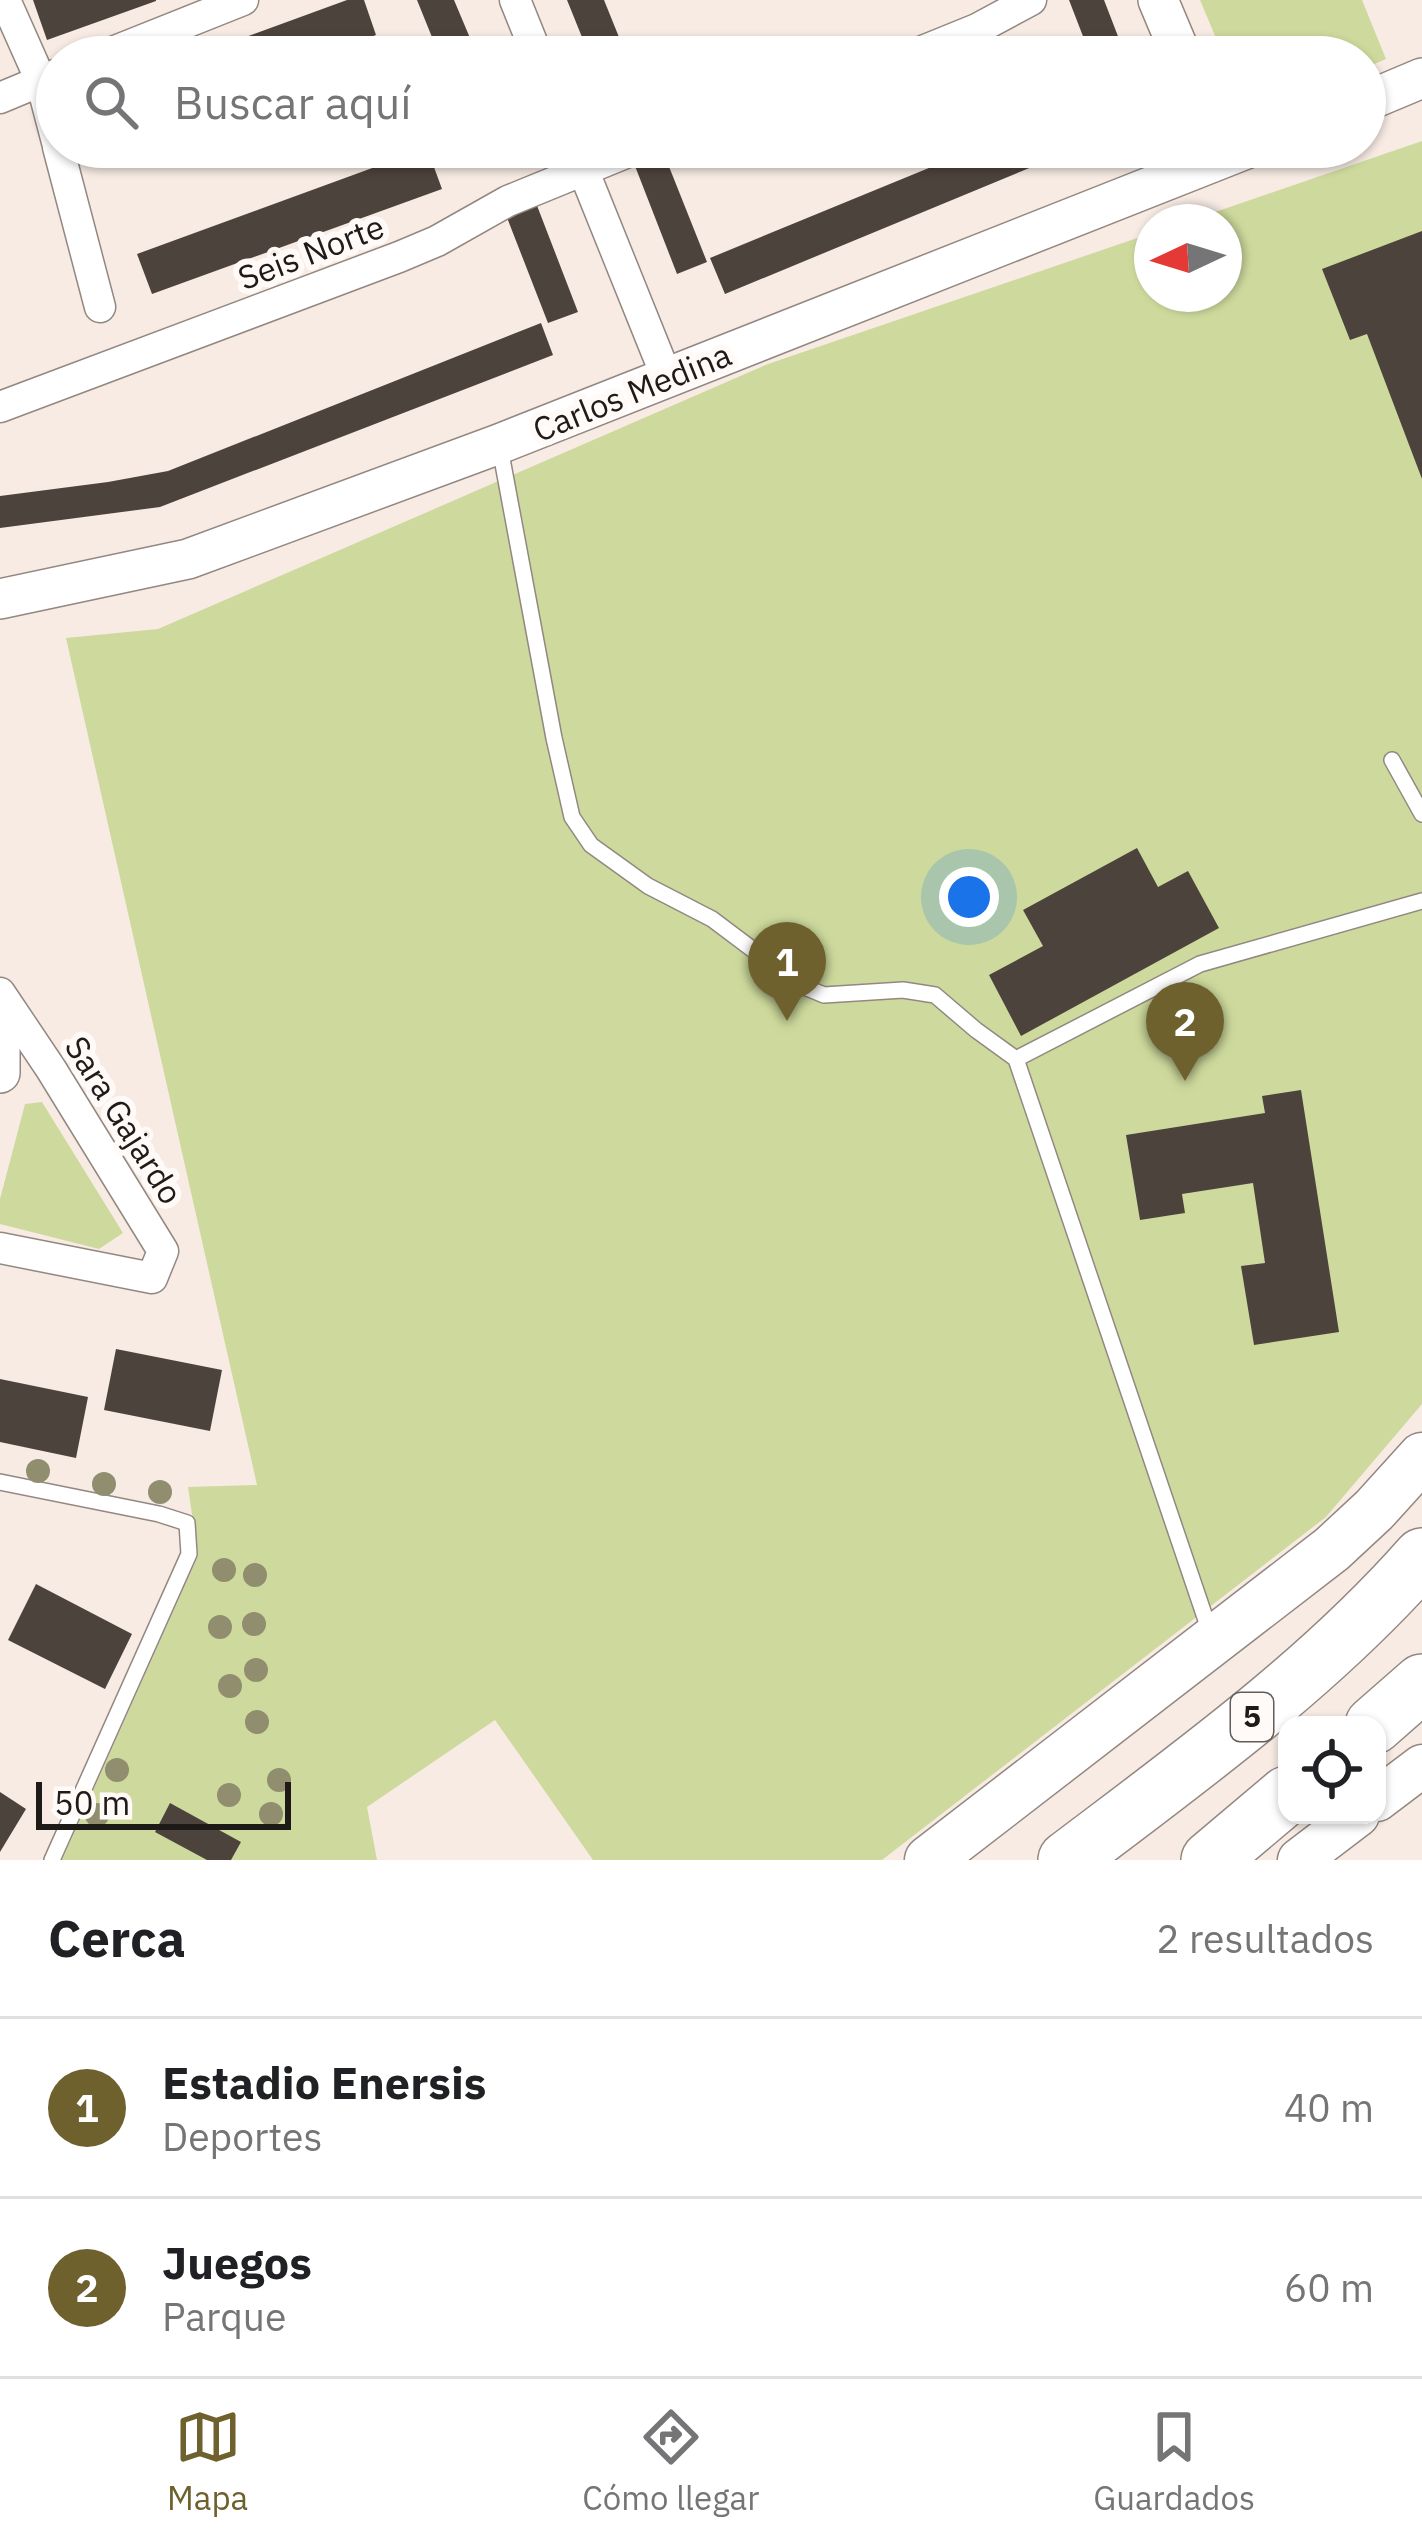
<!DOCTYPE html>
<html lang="es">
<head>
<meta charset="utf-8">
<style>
	body { margin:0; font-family:"IBM Plex Sans",sans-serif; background:#f2f2f2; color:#202124 }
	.controls { position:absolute; right:36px; bottom:36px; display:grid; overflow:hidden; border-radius:24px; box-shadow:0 3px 9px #0004 }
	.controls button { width:108px; height:108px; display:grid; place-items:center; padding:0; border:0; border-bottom:3px solid #e0e0e0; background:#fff; color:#202124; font:60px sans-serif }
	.compass { position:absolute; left:1134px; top:204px; width:108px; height:108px; border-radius:50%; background:#fff; box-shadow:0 3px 9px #0004; rotate:266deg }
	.scale { position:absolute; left:36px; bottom:30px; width:255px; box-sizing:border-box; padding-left:12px; border:6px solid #1e1a17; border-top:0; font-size:33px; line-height:42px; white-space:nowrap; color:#1e1a17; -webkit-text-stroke:9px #fffaf7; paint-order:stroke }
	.you { position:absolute; left:969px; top:897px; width:42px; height:42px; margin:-30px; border:9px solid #fff; border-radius:50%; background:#1a73e8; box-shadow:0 0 0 18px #1a73e833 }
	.badge { display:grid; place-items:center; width:78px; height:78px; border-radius:50%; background:#6e612e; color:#fff; font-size:39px; font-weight:700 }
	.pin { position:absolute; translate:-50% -99px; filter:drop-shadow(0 3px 6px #0008) }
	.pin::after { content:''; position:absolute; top:63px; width:42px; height:36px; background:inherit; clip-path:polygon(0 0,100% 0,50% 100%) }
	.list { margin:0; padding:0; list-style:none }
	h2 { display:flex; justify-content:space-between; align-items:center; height:156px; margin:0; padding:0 48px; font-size:51px }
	h2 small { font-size:39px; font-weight:400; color:#757577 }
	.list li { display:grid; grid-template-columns:78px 1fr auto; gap:36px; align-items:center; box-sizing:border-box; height:180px; padding:0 48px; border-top:3px solid #e0e0e0 }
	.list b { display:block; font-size:45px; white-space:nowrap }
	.list p { margin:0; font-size:39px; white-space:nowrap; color:#757577 }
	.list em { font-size:39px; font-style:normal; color:#757577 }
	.icon { flex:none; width:66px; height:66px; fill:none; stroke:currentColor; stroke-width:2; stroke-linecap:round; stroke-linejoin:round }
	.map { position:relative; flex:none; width:1422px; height:1860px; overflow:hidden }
	.search { position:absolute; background:#fff; box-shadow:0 3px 9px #0004; left:36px; right:36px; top:36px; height:132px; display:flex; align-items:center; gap:30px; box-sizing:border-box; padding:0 42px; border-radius:66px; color:#757577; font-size:45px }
	.sheet { height:516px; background:#fff }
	nav { display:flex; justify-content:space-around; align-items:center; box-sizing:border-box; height:168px; border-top:3px solid #e0e0e0; background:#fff; font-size:33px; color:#757577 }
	nav a { display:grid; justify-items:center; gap:6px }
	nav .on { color:#6e612e }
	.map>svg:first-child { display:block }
</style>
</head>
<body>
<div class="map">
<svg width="1422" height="1860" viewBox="0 0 1422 1860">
	<rect width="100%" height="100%" fill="#f7ebe4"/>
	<path fill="#ceda9d" d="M1200,0H1362L1386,59L1365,68V57H1224Z
		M1422,141V1404L1326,1517L882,1860H593L495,1720L367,1807L377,1860H62L198,1556L188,1487L257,1485L66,638L158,629L768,364L1152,233V294H1224V222H1186Z
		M42,1102L123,1233L99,1249L0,1224V1199L25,1104Z"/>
	<path fill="#4d433d" d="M33,0H156V1L47,40Z
		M347,0H364L376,35L316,57H191Z
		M417,0H454L478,57H440Z
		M567,0H604L627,57H590Z
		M1069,0H1104L1126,57H1091Z
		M980,147H1080L725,294L710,258Z
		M427,148L442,189L152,294L137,254Z
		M664,154L707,262L677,274L635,166Z
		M536,203L578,312L548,323L506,215Z
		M1422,231V479L1367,334L1350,340L1322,269Z
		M541,323L553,355L160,507L0,528V496L108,482L168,471Z
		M1137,848L1158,887L1188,871L1219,928L1021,1036L989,975L1043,946L1023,910Z
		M1301,1090L1339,1332L1254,1345L1241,1266L1265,1263L1253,1183L1182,1194L1185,1213L1140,1220L1126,1135L1265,1113L1262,1096Z
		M116,1349L222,1370L210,1431L104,1410Z
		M0,1379L88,1397L76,1458L0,1442Z
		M36,1584L132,1634L105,1689L8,1640Z
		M0,1792L26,1809L0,1852Z
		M170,1803L241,1842L231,1860H207L155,1832Z"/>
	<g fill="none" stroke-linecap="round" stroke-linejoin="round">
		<g stroke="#938881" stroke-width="18">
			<path id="service" d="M500,448L554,738L572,817L591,845L648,886L712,919L800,985L824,995L903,990L935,995L976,1030L1016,1059L1200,964L1422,901
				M1392,760L1422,814
				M1016,1059L1210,1632
				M0,1482L159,1514L187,1523L189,1554L52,1860"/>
		</g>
		<g stroke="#938881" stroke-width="33">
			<path id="minor" d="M5,0L41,81L57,142
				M515,0L538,57
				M100,57L243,0
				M908,57L977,29L1031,0
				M0,98L55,75
				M58,147L100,307
				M574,147L667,378
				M0,407L399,257L437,241L508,201L640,147
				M0,993L51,1069L163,1251L152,1278L0,1248"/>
		</g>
		<g stroke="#938881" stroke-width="42">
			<path id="tertiary" d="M1158,0L1182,57
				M1365,102L1422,78
				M0,599L188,559L499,444L1251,147
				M0,1031V1073"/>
		</g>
		<g stroke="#938881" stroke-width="45">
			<path id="secondary" d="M1377,1800L1422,1766
				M1299,1860L1358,1815"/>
		</g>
		<g stroke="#938881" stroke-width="51">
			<path id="primary" d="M929,1860L1332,1549L1374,1510L1422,1457"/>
		</g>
		<g stroke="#938881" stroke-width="60">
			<path id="motorway" d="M1374,1725L1422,1683
				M1067,1860C1191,1766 1319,1674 1422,1557
				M1210,1860L1287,1795"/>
		</g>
		<use href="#service" stroke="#fff" stroke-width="15"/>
		<use href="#minor" stroke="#fff" stroke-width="30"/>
		<use href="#tertiary" stroke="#fff" stroke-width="39"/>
		<use href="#secondary" stroke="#fff" stroke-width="42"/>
		<use href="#primary" stroke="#fff" stroke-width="48"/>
		<use href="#motorway" stroke="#fff" stroke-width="57"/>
	</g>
	<g fill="#908e6e">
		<circle cx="38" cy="1471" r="12"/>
		<circle cx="104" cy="1484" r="12"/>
		<circle cx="160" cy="1492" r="12"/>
		<circle cx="224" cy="1570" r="12"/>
		<circle cx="255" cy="1575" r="12"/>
		<circle cx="254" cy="1624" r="12"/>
		<circle cx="220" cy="1627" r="12"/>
		<circle cx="256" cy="1670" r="12"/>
		<circle cx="230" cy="1686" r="12"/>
		<circle cx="257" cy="1722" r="12"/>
		<circle cx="117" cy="1770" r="12"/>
		<circle cx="279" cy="1780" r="12"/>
		<circle cx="229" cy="1795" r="12"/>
		<circle cx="271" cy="1814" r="12"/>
		<circle cx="97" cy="1815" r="12"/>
	</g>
	<g text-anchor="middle" stroke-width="12" stroke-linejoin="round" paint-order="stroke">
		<rect fill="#fffaf7" stroke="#625d5a" stroke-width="3" x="1231" y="1693" width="42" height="48" rx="9"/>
		<g font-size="30" font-weight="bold" fill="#1e1a17">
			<text x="1252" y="1727">5</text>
		</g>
		<g font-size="33" fill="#1e1a17" stroke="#fffaf7">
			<text transform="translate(311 252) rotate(-21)" y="12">Seis Norte</text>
			<text transform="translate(632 392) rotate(-22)" y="12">Carlos Medina</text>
			<text transform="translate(124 1120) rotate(58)" y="12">Sara Gajardo</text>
		</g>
	</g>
</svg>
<div class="controls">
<button><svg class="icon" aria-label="locate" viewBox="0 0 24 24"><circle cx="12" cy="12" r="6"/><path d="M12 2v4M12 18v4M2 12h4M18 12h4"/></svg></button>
</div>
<svg class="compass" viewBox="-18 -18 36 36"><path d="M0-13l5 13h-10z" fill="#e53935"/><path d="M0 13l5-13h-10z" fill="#757577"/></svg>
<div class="scale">50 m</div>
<div class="you"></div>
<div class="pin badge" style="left:787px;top:1021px">1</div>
<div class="pin badge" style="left:1185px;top:1081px">2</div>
<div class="search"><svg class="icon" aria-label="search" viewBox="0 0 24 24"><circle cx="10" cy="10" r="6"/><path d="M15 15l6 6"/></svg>Buscar aquí</div>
</div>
<section class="sheet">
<h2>Cerca<small>2 resultados</small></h2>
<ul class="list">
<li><span class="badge">1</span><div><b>Estadio Enersis</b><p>Deportes</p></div><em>40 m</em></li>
<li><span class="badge">2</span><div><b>Juegos</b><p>Parque</p></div><em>60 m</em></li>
</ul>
</section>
<nav>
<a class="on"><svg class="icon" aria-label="map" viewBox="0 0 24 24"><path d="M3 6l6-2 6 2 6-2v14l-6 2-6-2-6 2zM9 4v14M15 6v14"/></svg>Mapa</a>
<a><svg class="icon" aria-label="directions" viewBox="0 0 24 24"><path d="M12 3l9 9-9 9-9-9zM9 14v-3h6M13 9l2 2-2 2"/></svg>Cómo llegar</a>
<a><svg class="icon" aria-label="saved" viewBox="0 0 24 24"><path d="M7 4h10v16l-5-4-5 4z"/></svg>Guardados</a>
</nav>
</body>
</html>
